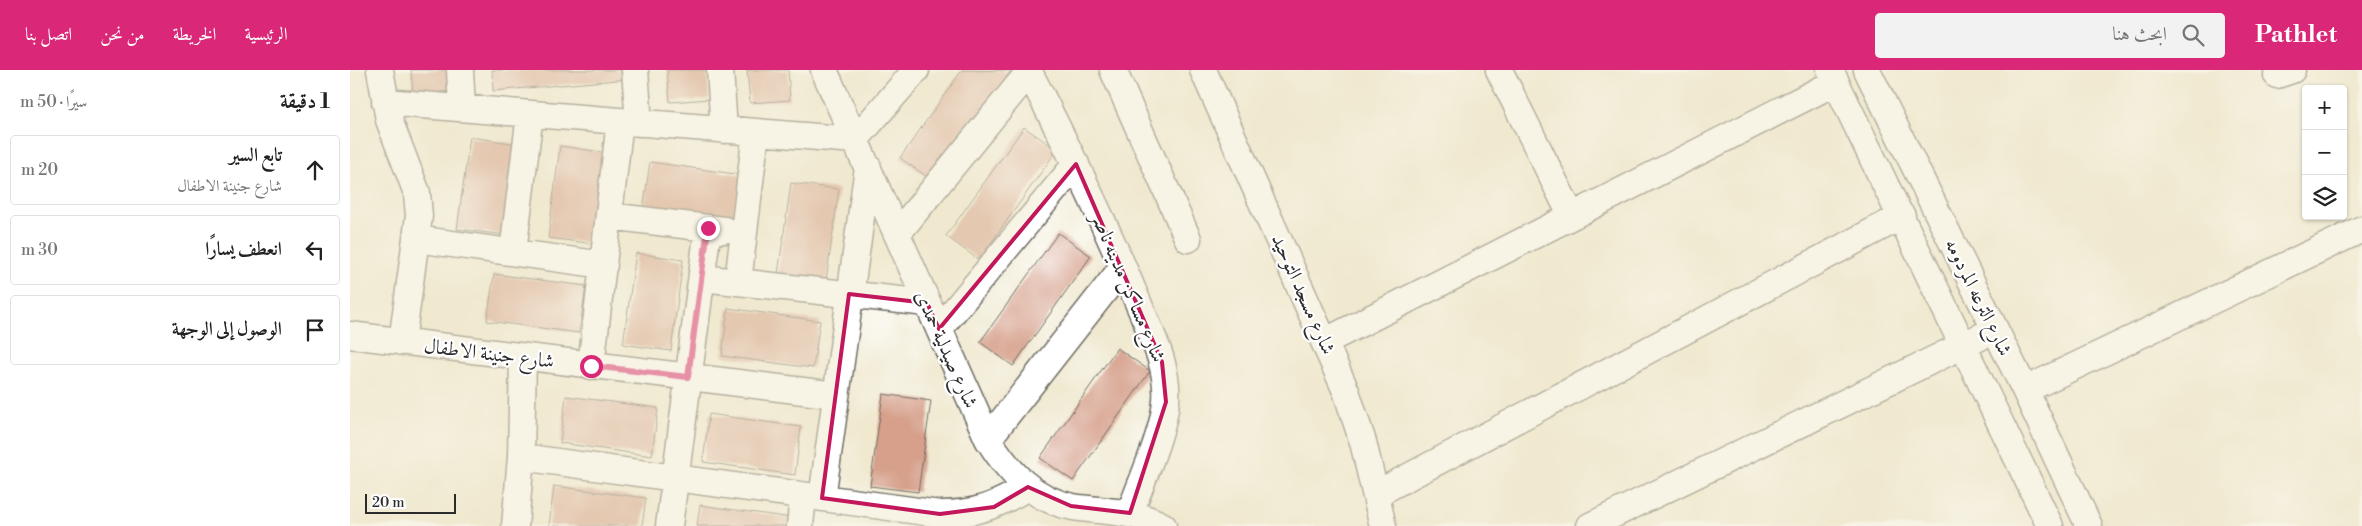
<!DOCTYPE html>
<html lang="ar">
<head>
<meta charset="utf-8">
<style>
	body { margin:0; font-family:"Libre Bodoni",Amiri,serif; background:#f2f2f2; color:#222; direction:rtl }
	.controls { position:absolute; right:15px; top:15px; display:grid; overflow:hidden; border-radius:5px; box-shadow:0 1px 4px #0004 }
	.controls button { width:45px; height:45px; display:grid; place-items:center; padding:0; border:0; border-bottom:1px solid #e0e0e0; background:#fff; color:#222; font:25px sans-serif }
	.scale { position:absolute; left:15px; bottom:12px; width:91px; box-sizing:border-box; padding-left:5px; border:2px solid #2b2b2b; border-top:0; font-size:14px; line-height:18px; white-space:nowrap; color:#2b2b2b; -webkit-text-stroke:4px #fff; paint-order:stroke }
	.stop { position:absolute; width:15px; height:15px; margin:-11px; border:4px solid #db2777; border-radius:50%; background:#fff }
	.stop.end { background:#db2777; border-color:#fff; box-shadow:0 1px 5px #0008 }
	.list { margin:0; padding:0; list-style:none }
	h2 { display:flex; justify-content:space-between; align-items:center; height:65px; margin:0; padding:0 20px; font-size:21px }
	h2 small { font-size:16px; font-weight:400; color:#767676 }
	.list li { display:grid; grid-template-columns:32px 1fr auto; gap:15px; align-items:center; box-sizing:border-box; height:70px; margin:0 10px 10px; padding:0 10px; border:1px solid #e0e0e0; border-radius:5px }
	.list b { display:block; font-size:19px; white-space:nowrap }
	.list p { margin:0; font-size:16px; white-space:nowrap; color:#767676 }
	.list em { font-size:16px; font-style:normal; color:#767676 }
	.icon { flex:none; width:28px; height:28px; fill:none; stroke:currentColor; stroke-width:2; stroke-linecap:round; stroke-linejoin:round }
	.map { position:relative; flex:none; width:2012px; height:456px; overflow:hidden; direction:ltr }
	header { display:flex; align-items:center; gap:30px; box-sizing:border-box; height:70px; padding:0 25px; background:#db2777; color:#fff }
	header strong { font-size:24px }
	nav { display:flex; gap:28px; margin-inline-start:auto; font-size:18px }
	.search { width:350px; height:45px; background:#f2f2f2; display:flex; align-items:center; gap:12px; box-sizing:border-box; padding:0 18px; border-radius:5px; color:#767676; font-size:19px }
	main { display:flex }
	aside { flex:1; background:#fff }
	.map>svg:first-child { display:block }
</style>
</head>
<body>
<header>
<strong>Pathlet</strong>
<div class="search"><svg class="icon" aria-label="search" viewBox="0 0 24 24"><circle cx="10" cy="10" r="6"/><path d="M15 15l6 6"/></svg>ابحث هنا</div>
<nav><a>الرئيسية</a><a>الخريطة</a><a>من نحن</a><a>اتصل بنا</a></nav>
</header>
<main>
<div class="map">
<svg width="2012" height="456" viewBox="0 0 2012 456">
	<rect width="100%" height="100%" fill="#fff"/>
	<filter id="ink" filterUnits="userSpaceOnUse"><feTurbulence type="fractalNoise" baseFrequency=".02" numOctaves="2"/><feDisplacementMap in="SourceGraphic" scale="10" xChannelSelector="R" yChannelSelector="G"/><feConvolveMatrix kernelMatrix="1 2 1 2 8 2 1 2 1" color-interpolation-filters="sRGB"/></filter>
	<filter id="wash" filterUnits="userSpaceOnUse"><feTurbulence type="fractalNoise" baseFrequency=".0096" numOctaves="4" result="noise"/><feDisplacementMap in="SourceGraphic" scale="20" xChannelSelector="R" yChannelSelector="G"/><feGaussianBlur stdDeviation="1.12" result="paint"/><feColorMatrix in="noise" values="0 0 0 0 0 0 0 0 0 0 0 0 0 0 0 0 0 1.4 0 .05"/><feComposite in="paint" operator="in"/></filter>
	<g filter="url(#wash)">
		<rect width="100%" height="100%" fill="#f0e9d0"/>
		<g id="blocks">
			<path fill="#d6a08b" d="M61,0H101L103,21L63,24Z
				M142,0H277L278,9L143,21Z
				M317,0H357L359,29L320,32Z
				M397,0H438L440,30L400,33Z
				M612,0L661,1L583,111L550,88Z
				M674,57L707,80L629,190L596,166Z
				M120,67L168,74L155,165L107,159Z
				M210,76L258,83L245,174L198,168Z
				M300,92L392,105L385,153L293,140Z
				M441,113L489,119L476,211L428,204Z
				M708,163L741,186L663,296L630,272Z
				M286,183L333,190L321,281L273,274Z
				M144,204L236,216L229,263L137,251Z
				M378,238L470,251L463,298L372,286Z
				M767,278L800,301L723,411L690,388Z
				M533,324L581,331L568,422L520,416Z
				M216,326L308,338L302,386L210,373Z
				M359,344L451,357L445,405L353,392Z
				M204,416L296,428L292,456H199Z
				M350,435L442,448L441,456H347Z"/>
		</g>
	</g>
	<g filter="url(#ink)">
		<use href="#blocks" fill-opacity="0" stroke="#706e65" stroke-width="1"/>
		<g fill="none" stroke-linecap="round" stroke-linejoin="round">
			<g stroke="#706e65" stroke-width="29">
				<path id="street" d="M30,0L39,50L67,123L69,146L52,272
					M110,0L112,38
					M285,0L289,53
					M370,0L374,60
					M474,0L638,369C658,401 683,430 723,437C755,442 783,440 813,456
					M678,0C717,75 754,151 787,230C800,262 819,295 816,331C814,362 791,412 780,443
					M763,0L838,169
					M853,0L996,321L1013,372L1033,456
					M1149,0L1221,145
					M1480,0L1700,456
					M1517,0L1675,320L1739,456
					M1927,5L1942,0
					M35,32L505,70L566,0
					M259,146L374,160
					M547,164L679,2
					M66,169L254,195
					M163,182L180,44
					M352,208L577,233
					M388,212L406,62
					M589,259L726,94
					M0,265L486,325
					M976,271L1486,12
					M241,296L270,51
					M1675,320L2012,159
					M638,369L773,197
					M171,387L590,444C628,444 647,435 678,417
					M1026,424L1552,146
					M472,428L518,97
					M165,456L171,387L173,287
					M319,456L358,158
					M450,456L453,426
					M1240,456L1630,267"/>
			</g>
			<use href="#street" stroke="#fff" stroke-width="26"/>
		</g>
	</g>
	<g fill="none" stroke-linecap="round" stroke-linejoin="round" filter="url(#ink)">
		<path stroke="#db2777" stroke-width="6" d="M241,296L338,307L358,158"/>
	</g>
	<path d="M0 0H2012V456H0ZM726,94L812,292L816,332L780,443L721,436L678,417L644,437L590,444L472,428L499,224L577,233L589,259Z" fill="#f0e9d0" fill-opacity=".55" fill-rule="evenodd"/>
	<path fill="none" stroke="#c2185b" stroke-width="4" stroke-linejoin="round" d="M726,94L812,292L816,332L780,443L721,436L678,417L644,437L590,444L472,428L499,224L577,233L589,259Z"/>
	<g text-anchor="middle" stroke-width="4.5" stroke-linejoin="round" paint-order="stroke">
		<g font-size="20" fill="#2b2b2b" stroke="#fff">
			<text transform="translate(779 217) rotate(67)" y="7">شارع مساكن مدينه ناصر</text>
			<text transform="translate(954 224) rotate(66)" y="7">شارع مسجد التوحيد</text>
			<text transform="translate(1629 227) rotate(64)" y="7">شارع الترعه المردومه</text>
			<text transform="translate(597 279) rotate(66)" y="7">شارع صيدلية حمدى</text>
			<text transform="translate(139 283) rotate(7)" y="7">شارع جنينة الاطفال</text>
		</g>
	</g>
</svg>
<div class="controls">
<button>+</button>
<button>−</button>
<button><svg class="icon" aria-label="layers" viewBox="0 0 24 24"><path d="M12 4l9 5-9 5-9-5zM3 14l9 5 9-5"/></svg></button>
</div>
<div class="scale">20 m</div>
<div class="stop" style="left:241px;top:296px"></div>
<div class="stop end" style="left:358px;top:158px"></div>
</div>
<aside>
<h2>1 دقيقة<small>سيرًا · 50 m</small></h2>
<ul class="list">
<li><svg class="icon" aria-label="ahead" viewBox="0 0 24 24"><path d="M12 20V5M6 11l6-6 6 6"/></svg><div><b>تابع السير</b><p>شارع جنينة الاطفال</p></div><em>20 m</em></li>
<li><svg class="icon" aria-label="left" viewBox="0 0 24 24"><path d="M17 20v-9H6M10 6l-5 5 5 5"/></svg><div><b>انعطف يسارًا</b></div><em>30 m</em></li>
<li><svg class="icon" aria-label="arrive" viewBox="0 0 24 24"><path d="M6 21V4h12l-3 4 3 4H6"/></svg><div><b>الوصول إلى الوجهة</b></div></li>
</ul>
</aside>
</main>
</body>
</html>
